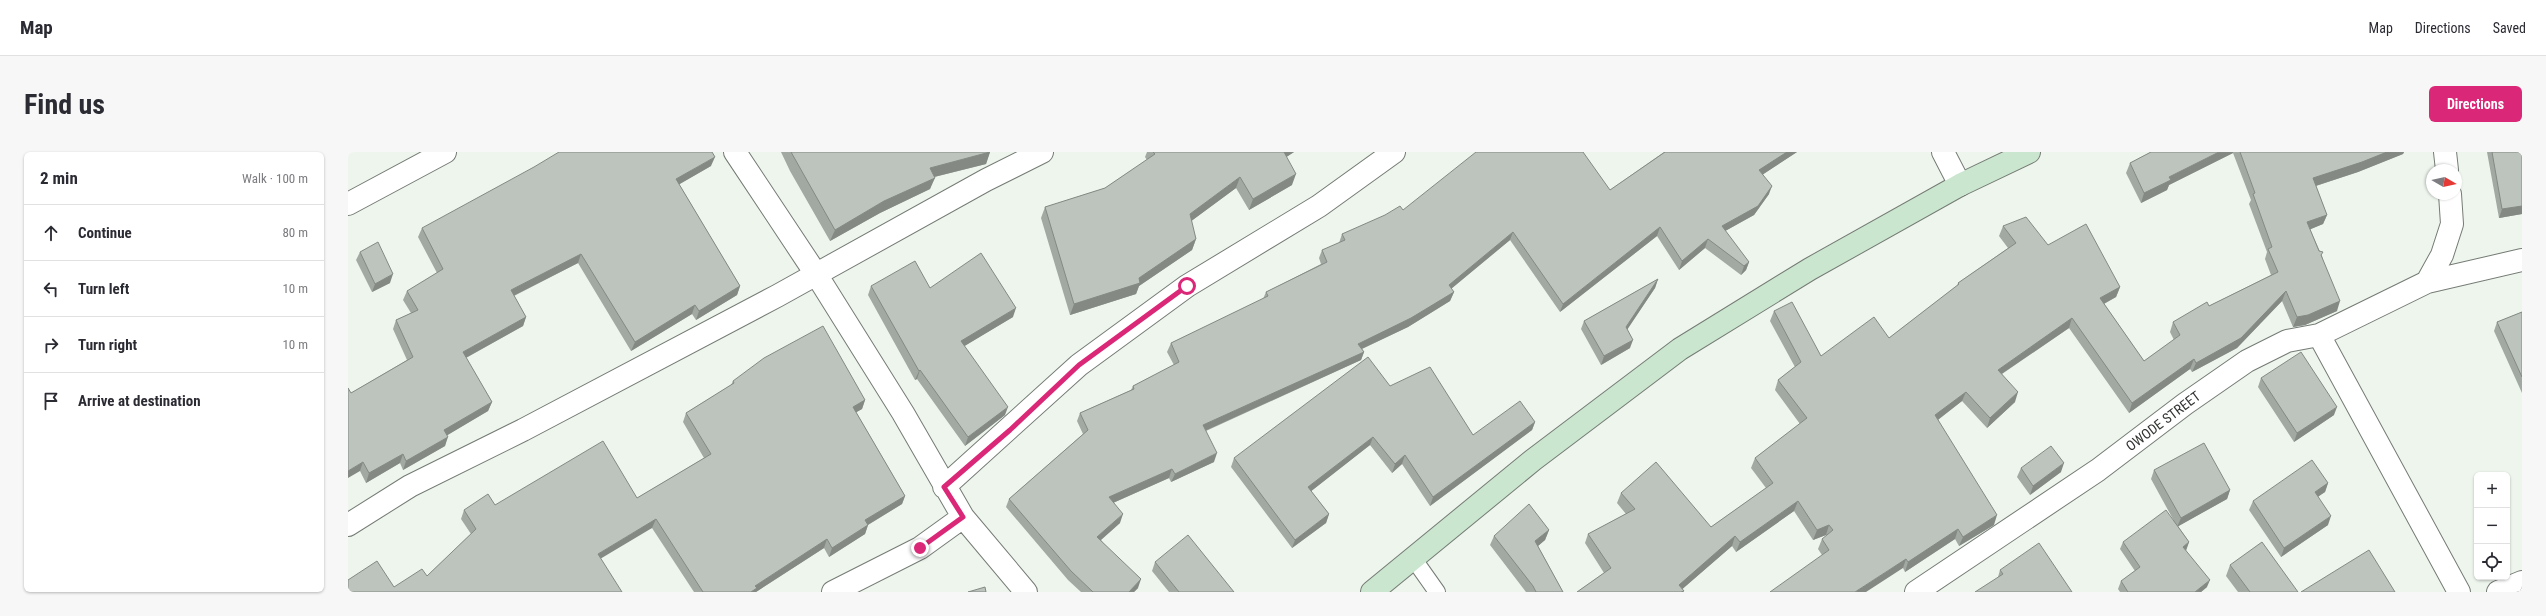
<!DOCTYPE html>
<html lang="en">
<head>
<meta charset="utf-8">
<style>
	body { margin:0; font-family:"Roboto Condensed",sans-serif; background:#f7f7f7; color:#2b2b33 }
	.controls { position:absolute; right:12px; bottom:12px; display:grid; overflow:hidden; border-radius:6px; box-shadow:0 1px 3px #0004 }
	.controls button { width:36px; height:36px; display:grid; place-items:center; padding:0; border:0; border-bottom:1px solid #e1e1e2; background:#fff; color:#2b2b33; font:20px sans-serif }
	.compass { position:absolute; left:2078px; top:12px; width:36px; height:36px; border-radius:50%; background:#fff; box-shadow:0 1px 3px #0004; rotate:99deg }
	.stop { position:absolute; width:12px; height:12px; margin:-9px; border:3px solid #db2777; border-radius:50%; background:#fff }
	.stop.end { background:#db2777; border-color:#fff; box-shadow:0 1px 4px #0008 }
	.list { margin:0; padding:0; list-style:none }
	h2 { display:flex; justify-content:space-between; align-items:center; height:52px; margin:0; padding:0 16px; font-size:17px }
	h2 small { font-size:13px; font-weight:400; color:#7c7c81 }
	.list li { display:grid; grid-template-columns:26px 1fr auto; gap:12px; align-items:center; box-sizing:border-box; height:56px; padding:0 16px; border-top:1px solid #e1e1e2 }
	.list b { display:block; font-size:15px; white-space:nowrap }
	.list em { font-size:13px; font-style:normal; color:#7c7c81 }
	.icon { flex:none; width:22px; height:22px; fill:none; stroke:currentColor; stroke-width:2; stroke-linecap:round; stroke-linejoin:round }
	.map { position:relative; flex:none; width:2174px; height:440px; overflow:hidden; border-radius:6px }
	header { display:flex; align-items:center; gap:24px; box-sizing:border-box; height:56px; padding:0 20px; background:#fff; border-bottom:1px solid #e1e1e2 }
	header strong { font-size:19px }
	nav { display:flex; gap:22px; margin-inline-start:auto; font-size:14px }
	.intro { display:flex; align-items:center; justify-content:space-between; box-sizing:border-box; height:96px; padding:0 24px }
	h1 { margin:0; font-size:28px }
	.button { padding:10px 18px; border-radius:6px; background:#db2777; color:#fff; font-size:14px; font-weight:700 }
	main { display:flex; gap:24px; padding:0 24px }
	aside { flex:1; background:#fff; border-radius:6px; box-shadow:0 1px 3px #0004 }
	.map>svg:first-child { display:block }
</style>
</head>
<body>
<header>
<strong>Map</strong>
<nav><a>Map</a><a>Directions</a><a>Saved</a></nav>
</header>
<div class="intro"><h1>Find us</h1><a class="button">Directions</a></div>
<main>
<aside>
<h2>2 min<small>Walk · 100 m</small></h2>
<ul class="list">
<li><svg class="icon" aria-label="ahead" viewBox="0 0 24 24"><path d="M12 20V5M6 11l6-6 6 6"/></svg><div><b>Continue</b></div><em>80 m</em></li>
<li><svg class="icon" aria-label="left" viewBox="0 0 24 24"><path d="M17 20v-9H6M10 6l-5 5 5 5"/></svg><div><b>Turn left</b></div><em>10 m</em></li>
<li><svg class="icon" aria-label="right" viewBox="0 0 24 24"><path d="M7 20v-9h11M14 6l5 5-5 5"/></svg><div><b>Turn right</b></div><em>10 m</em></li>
<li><svg class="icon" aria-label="arrive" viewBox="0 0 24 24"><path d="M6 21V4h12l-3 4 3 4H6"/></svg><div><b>Arrive at destination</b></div></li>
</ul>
</aside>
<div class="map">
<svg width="2174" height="440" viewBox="0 0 2174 440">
	<rect width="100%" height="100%" fill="#edf5ed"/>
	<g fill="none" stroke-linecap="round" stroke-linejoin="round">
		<g stroke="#757b75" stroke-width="18">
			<path id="service" d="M1065,406L1089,440"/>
		</g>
		<g stroke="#757b75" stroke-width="24">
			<path id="minor" d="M387,0L468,122L555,261L615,365L678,440
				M1595,0L1612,33
				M2097,0L2099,18
				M0,52L97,0
				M2079,130L2094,103L2104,72L2102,42
				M1971,183L2111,440
				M596,335L731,213L839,134L971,54L1046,0
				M0,373L62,334L175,278L429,144L638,28L694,0
				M485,440L572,396L615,365
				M1568,440L1750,318L1837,252L1899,209L1939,189L1971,183L2079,130L2174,108
				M2150,440L2174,430"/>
		</g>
		<g stroke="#757b75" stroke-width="24">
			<path id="secondary" d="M1024,440L1185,308L1332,197L1462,117L1612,33L1681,0"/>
		</g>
		<use href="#service" stroke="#fff" stroke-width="16"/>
		<use href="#minor" stroke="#fff" stroke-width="22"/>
		<use href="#secondary" stroke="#cae6ce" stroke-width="22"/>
	</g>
	<path fill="#a2a9a3" d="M433,0H642L638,12L586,25L582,37L532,61L482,89L442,19Z
		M799,0H946L938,5L944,33L901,58L888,36L843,69L848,87L844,98L791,134L788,142L722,163L693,66L697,55L757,36L799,8L797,5Z
		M1316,0H1449L1415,22L1421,42L1406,63L1377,79L1401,110L1398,118L1393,123L1357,96L1331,118L1309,84L1212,160L1162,88L1103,137L1106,140L1102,149L1060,175L1014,197L1016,200L1013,208L858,279L866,310L823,330L821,326L765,351L772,371L753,388L790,436L786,440H733L720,428L658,355L661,347L735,282L729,269L732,261L783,238L785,234L826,213L819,200L823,191L915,147L918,140L973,112L971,106L974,98L991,91L994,82L1055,58L1262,38Z
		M1803,0H2056L2055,2L2010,20L1968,34L1979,63L1975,72L1962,77L1974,104L1989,159L1957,173L1945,175L1934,149L1889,196L1844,220L1842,217L1781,261L1721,176L1654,222L1667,250L1639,276L1614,249L1590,268L1646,373L1611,394L1607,387L1557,420L1555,416L1474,403L1470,397L1474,387L1478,384V383L1465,388L1446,359L1388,400L1384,394L1334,437L1336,439L1335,440H1229L1256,421L1237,391L1240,382L1278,362L1269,351L1273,341L1363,375L1418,336L1403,316L1407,306L1452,272L1427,238L1430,228L1447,215L1422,169L1426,159L1473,204L1541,186L1609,134L1610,131L1660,96L1651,84L1655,74L1700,93L1772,135L1768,145L1756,152L1796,209L1826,188L1822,180L1825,170L1861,154L1923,123L1917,107L1919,100L1901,52L1903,48L1885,1L1821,33L1819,38L1793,51L1778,21L1782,11Z
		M2139,0H2174V62L2151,66Z
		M363,14L331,32L392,134L389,143L348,168L344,162L283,199L230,111L166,144L178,165L175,174L118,206L144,250L140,259L99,283L97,294L55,318L52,311L18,331L12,319L3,241L59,208L45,177L48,168L63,161L55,148L59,139L89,121L70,85L74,76Z
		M12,100L42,131L24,140L8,108Z
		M1310,127L1307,136L1279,177L1282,196L1253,213L1233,177L1236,169Z
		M523,134L582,136L665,165L616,194L657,263L617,294L569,227L567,228L520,143Z
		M2174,160V241L2146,179L2149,170Z
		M1913,226L1986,263L1946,290L1910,235Z
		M385,229L517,248L514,257L508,260L557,344L554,352L520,373L517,382L481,405L476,396L408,440H346L304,376L46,435L79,424L123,382L113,367L116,358L147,353L289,346L356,306L335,270L338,261L383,233Z
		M1042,234L1125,283L1187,270L1184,278L1082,354L1054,312L1044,321L1022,293L963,339L981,362L978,371L944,396L883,315L886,306Z
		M1673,316L1713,320L1682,343L1669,325Z
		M1806,318L1882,338L1879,347L1830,374L1841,390L1838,399L1859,435L1853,440H1772L1770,437L1773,429L1787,419L1772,397L1775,390L1826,369L1803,327Z
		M1980,331L1977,340L1970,344L1980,373L1933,405L1901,358L1905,349Z
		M1201,378L1197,388L1190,394L1215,440H1178L1142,393L1146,384Z
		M807,410L886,440H821L804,419Z
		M1882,413L1950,440H1890L1878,424Z
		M1652,418L1724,440L1650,425Z"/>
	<path fill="#848984" d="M642,0L638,12L578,27L582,16Z
		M935,0H946L931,10Z
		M1439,0H1449L1408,27L1411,18Z
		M1871,0H1885V1L1821,33L1819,38L1793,51L1796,41L1821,25Z
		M2039,0H2056L2055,2L2010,20L1961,36L1965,26Z
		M367,5L363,14L325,36L328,27Z
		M948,22L944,33L901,58L905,47Z
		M892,25L888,36L838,73L842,62Z
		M587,26L582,37L532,61L482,89L487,78L536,49Z
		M1424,34L1421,42L1406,63L1370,83L1374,74Z
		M2174,54V62L2151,66L2154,57Z
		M1979,63L1975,72L1956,80L1959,70Z
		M1312,75L1309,84L1212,160L1215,152Z
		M1165,80L1162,88L1098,141L1101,133Z
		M848,87L844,98L791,134L788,142L722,163L726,152L791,126Z
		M1360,87L1357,96L1331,118L1334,109Z
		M233,102L230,111L159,147L163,138Z
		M1401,110L1398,118L1393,123L1396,114Z
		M45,122L42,131L24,140L27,132Z
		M1310,127L1307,136L1275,184L1278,175Z
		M392,134L389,143L348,168L351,159Z
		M1772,135L1768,145L1748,156L1752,146Z
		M1938,139L1934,149L1889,196L1844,220L1848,211Z
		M1106,140L1102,149L1060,175L1007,200L1010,192Z
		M1992,149L1989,159L1957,173L1945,175L1949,165Z
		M347,153L344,162L283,199L287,190Z
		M668,156L665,165L610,198L613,189Z
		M178,165L175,174L112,209L115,200Z
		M1724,166L1721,176L1646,227L1650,218Z
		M1285,188L1282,196L1253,213L1256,204Z
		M1016,200L1013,208L852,281L855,273Z
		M1846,207L1842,217L1781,261L1784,251Z
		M572,218L569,227L567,228L571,219Z
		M1618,240L1614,249L1583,273L1587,263Z
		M1670,240L1667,250L1639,276L1642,266Z
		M517,248L514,257L502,264L505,255Z
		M144,250L140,259L93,287L96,278Z
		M660,255L657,263L617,294L620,285Z
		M1989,255L1986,263L1946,290L1949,281Z
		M1187,270L1184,278L1082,354L1085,345Z
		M100,285L97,294L55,318L58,309Z
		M1025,285L1022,293L957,344L960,335Z
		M869,301L866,310L823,330L827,322Z
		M55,302L52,311L18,331L21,321Z
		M1057,303L1054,312L1044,321L1047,312Z
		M15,310L12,319L0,326V319Z
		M1716,311L1713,320L1682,343L1685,334Z
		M824,317L821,326L758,354L761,345Z
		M1980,331L1977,340L1964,349L1967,340Z
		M1882,338L1879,347L1829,375L1833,366Z
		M557,344L554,352L513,377L517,368Z
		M1450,349L1446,359L1388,400L1392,390Z
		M775,362L772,371L746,394L749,385Z
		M981,362L978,371L944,396L947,388Z
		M1649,363L1646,373L1611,394L1615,385Z
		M1983,364L1980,373L1933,405L1936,396Z
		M308,367L304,376L247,410L250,402Z
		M520,373L517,382L481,405L484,396Z
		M1481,373L1478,383L1465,388L1469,378Z
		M1610,377L1607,387L1557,420L1560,410Z
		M1201,378L1197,388L1184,399L1187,389Z
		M1387,384L1384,394L1331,440V433Z
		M479,387L476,396L408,440H403L407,434Z
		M1841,390L1838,398L1832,403L1835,395Z
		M1558,407L1555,416L1518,440H1507Z
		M793,427L790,436L786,440H781Z
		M1862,428L1859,435L1853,440H1847Z"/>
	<path fill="#bcc4bd" stroke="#848984" d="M211,0H364L367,5L328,27L392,134L351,159L347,153L287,190L233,102L163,138L178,165L115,200L144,250L96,278L100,285L58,309L55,302L21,321L15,310L0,319V236L3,241L65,205L48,168L70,158L59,139L95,117L74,76L186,15Z
		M443,0H642L582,16L587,26L536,49L487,78Z
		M805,0H936L948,22L905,47L892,25L842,62L848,87L791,126L792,131L726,152L697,55L757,36L807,2Z
		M1128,0H1235L1262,38L1317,0H1439L1411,18L1424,34L1410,54L1374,74L1401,110L1396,114L1360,87L1334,109L1312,75L1215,152L1165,80L1101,133L1106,140L1063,166L1010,192L1016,200L855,273L869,301L827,322L824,317L761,345L775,362L749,385L793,427L781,440H745L723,419L661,347L740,278L732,261L786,237L785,234L831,210L823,191L920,144L918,140L979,110L974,98L997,88L994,82L1037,63L1052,54L1055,58Z
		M1803,0H1871L1821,25L1823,28L1796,41L1782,11Z
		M1892,0H2039L2014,10L1965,26L1979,63L1959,70L1971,99L1975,100L1973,103L1992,149L1960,163L1949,165L1938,139L1893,186L1848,211L1846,207L1784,251L1724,166L1650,218L1670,240L1642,266L1618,240L1587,263L1649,363L1615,385L1610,377L1560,410L1558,407L1507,440H1422L1481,398L1474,387L1485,378L1481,373L1469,378L1450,349L1392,390L1387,384L1331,433L1336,439L1333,440H1229L1263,416L1240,382L1287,357L1273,341L1308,310L1363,375L1425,331L1407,306L1459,266L1430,228L1453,210L1426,159L1444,150L1473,204L1526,165L1541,186L1611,132L1610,131L1668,91L1655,74L1678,65L1700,93L1738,72L1772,135L1752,146L1796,209L1832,183L1825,170L1859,150L1861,154L1930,120L1920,97L1924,95L1905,42L1907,41Z
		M2144,0H2174V54L2154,57Z
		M30,90L45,122L27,132L12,100Z
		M633,101L668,156L613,189L660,255L620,285L572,218L571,219L523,134L567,109L582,136Z
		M1310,127L1278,175L1285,188L1256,204L1236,169Z
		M2174,160V225L2149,170Z
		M475,174L517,248L505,255L557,344L517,368L520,373L484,396L479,387L407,434L409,436L403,440H355L308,367L250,402L274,440H0V428L29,409L46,435L74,417L79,424L128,377L116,358L140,342L147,353L255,289L289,346L363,302L338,261L386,231L385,229L416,206Z
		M1953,200L1989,255L1949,281L1913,226Z
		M1020,205L1042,234L1082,215L1125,283L1172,249L1187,270L1085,345L1057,303L1047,312L1025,285L960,335L981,362L947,388L886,306Z
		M1856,291L1882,338L1833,366L1806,318Z
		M1703,294L1716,311L1685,334L1673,316Z
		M1964,308L1980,331L1967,340L1983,364L1936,396L1905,349Z
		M1181,352L1201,378L1187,389L1215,440H1188L1185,434L1146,384Z
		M1818,358L1841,390L1835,395L1862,428L1847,440H1780L1773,429L1792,415L1775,390Z
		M840,383L886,440H831L807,410Z
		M1914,390L1950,440H1902L1882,413Z
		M1691,391L1724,440H1627L1655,422L1652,418Z
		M2021,398L2047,440H1953Z
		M637,435L638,440H620Z"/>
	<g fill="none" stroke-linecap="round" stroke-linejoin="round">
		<path stroke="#db2777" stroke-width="5" d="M572,396L615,365L596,335L662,278L731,213L839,134"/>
	</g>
	<g text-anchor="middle" stroke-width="3" stroke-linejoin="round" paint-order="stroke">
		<g font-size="14" fill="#323532" stroke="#fff">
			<text transform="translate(1815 269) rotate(-37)" y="5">OWODE STREET</text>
		</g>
	</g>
</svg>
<div class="controls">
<button>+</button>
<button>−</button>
<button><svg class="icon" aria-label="locate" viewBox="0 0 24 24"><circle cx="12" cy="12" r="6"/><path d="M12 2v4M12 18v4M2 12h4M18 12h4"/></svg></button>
</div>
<svg class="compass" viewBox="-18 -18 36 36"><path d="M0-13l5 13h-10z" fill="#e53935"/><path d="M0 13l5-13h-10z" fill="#7c7c81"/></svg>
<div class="stop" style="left:839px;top:134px"></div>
<div class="stop end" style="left:572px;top:396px"></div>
</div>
</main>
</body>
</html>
